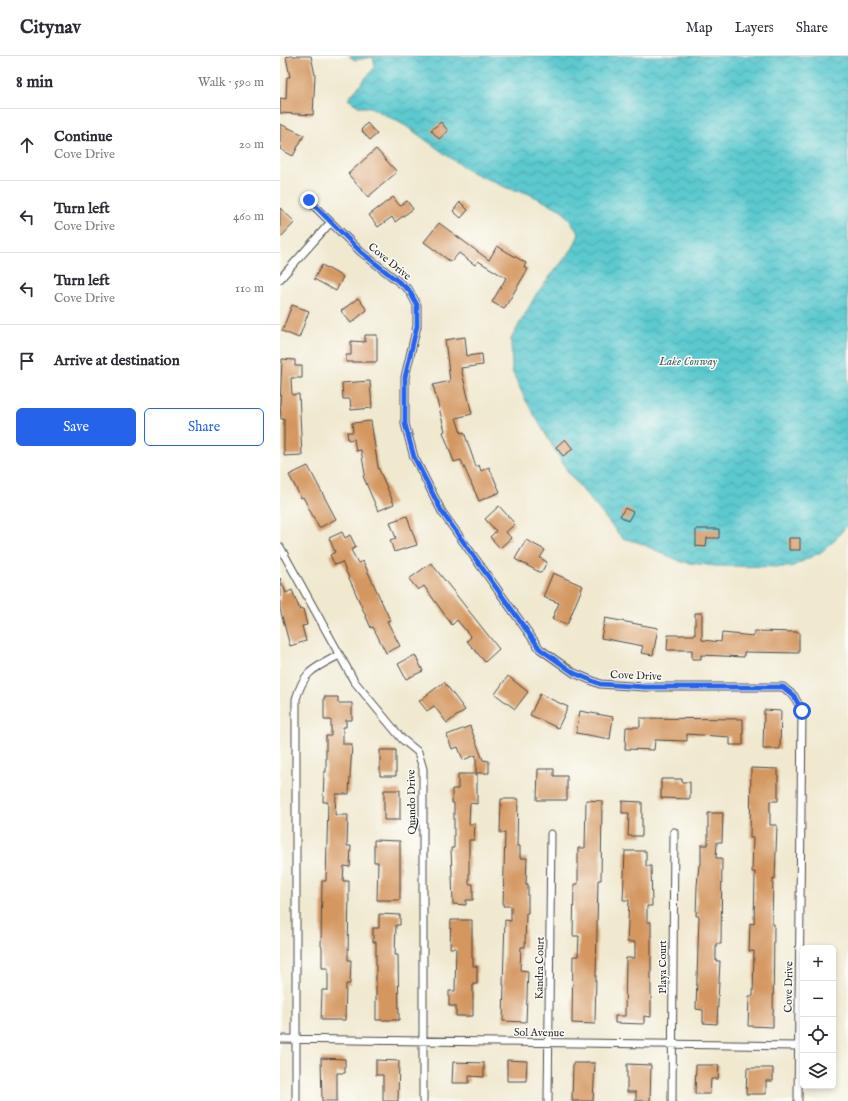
<!DOCTYPE html>
<html lang="en">
<head>
<meta charset="utf-8">
<style>
	body { margin:0; font-family:"IM FELL English",serif; background:#f2f2f3; color:#2b2b33 }
	.controls { position:absolute; right:12px; bottom:12px; display:grid; overflow:hidden; border-radius:6px; box-shadow:0 2px 6px #0003 }
	.controls button { width:36px; height:36px; display:grid; place-items:center; padding:0; border:0; border-bottom:1px solid #e1e1e2; background:#fff; color:#2b2b33; font:20px sans-serif }
	.stop { position:absolute; width:12px; height:12px; margin:-9px; border:3px solid #2563eb; border-radius:50%; background:#fff }
	.stop.end { background:#2563eb; border-color:#fff; box-shadow:0 1px 4px #0008 }
	.list { margin:0; padding:0; list-style:none }
	h2 { display:flex; justify-content:space-between; align-items:center; height:52px; margin:0; padding:0 16px; font-size:17px }
	h2 small { font-size:13px; font-weight:400; color:#7c7c81 }
	.list li { display:grid; grid-template-columns:26px 1fr auto; gap:12px; align-items:center; box-sizing:border-box; height:72px; padding:0 16px; border-top:1px solid #e1e1e2 }
	.list b { display:block; font-size:15px; white-space:nowrap }
	.list p { margin:0; font-size:13px; white-space:nowrap; color:#7c7c81 }
	.list em { font-size:13px; font-style:normal; color:#7c7c81 }
	.actions { display:flex; gap:8px; padding:12px 16px }
	.actions a { flex:1; padding:9px 0; border:1px solid #2563eb; border-radius:6px; text-align:center; font-size:14px; color:#2563eb }
	.actions .main { background:#2563eb; color:#fff }
	.icon { flex:none; width:22px; height:22px; fill:none; stroke:currentColor; stroke-width:2; stroke-linecap:round; stroke-linejoin:round }
	.map { position:relative; flex:none; width:568px; height:1045px; overflow:hidden }
	header { display:flex; align-items:center; gap:24px; box-sizing:border-box; height:56px; padding:0 20px; background:#fff; border-bottom:1px solid #e1e1e2 }
	header strong { font-size:19px }
	nav { display:flex; gap:22px; margin-inline-start:auto; font-size:14px }
	main { display:flex }
	aside { flex:1; background:#fff }
	.map>svg:first-child { display:block }
</style>
</head>
<body>
<header>
<strong>Citynav</strong>
<nav><a>Map</a><a>Layers</a><a>Share</a></nav>
</header>
<main>
<aside>
<h2>8 min<small>Walk · 590 m</small></h2>
<ul class="list">
<li><svg class="icon" aria-label="ahead" viewBox="0 0 24 24"><path d="M12 20V5M6 11l6-6 6 6"/></svg><div><b>Continue</b><p>Cove Drive</p></div><em>20 m</em></li>
<li><svg class="icon" aria-label="left" viewBox="0 0 24 24"><path d="M17 20v-9H6M10 6l-5 5 5 5"/></svg><div><b>Turn left</b><p>Cove Drive</p></div><em>460 m</em></li>
<li><svg class="icon" aria-label="left" viewBox="0 0 24 24"><path d="M17 20v-9H6M10 6l-5 5 5 5"/></svg><div><b>Turn left</b><p>Cove Drive</p></div><em>110 m</em></li>
<li><svg class="icon" aria-label="arrive" viewBox="0 0 24 24"><path d="M6 21V4h12l-3 4 3 4H6"/></svg><div><b>Arrive at destination</b></div></li>
</ul>
<div class="actions"><a class="main">Save</a><a>Share</a></div>
</aside>
<div class="map">
<svg width="568" height="1045" viewBox="0 0 568 1045">
	<defs>
		<pattern id="water-waves" width="16" height="10" patternUnits="userSpaceOnUse"><rect width="16" height="10" fill="#5bc9cf"/><path d="M0 5q4-4 8 0t8 0" fill="none" stroke="#4ba3a8"/></pattern>
	</defs>
	<rect width="100%" height="100%" fill="#fdfcf7"/>
	<filter id="ink" filterUnits="userSpaceOnUse"><feTurbulence type="fractalNoise" baseFrequency=".025" numOctaves="2"/><feDisplacementMap in="SourceGraphic" scale="8" xChannelSelector="R" yChannelSelector="G"/><feConvolveMatrix kernelMatrix="1 2 1 2 8 2 1 2 1" color-interpolation-filters="sRGB"/></filter>
	<filter id="wash" filterUnits="userSpaceOnUse"><feTurbulence type="fractalNoise" baseFrequency=".012" numOctaves="4" result="noise"/><feDisplacementMap in="SourceGraphic" scale="16" xChannelSelector="R" yChannelSelector="G"/><feGaussianBlur stdDeviation="0.9" result="paint"/><feColorMatrix in="noise" values="0 0 0 0 0 0 0 0 0 0 0 0 0 0 0 0 0 1.4 0 .05"/><feComposite in="paint" operator="in"/></filter>
	<g filter="url(#wash)">
		<rect width="100%" height="100%" fill="#f0e9d0"/>
		<path fill="url(#water-waves)" stroke="#437a7d" d="M69,0H568V468L554,485L541,496L511,511L436,510L402,506L360,487L342,482L288,416L246,345L232,315L231,283L257,237L293,192L299,178L297,174L282,154L247,137L227,132L189,115L126,70L90,51H80L68,43L95,11L93,1L75,4Z"/>
		<g id="blocks">
			<path fill="#d49760" d="M11,0H31L35,19L33,59L0,57V42L6,43L7,21H10L6,1Z
				M161,66L168,75L159,83L151,74Z
				M87,67L97,78L90,84L81,74Z
				M0,68L24,79L13,100L0,93Z
				M96,93L117,116L88,141L68,118Z
				M113,141L120,150L127,145L133,153L115,166L112,161L98,171L89,159Z
				M180,146L188,154L181,162L173,155Z
				M0,152L15,166L0,182Z
				M159,167L209,204L217,190L246,207L244,211L248,213L224,253L212,246L226,222L198,205L195,209L179,197L171,206L144,186Z
				M42,209L63,221L56,235L34,223Z
				M78,242L87,254L71,267L61,255Z
				M12,249L29,255L19,282L2,275Z
				M85,279H97V306H66V299H71V285L85,286Z
				M185,281L187,300L202,298L203,309L181,312L192,358L176,362L181,377L184,376L196,411L199,409L201,415L209,411L220,436L199,445L181,404L174,406L163,376L165,375L153,329L170,325L165,284Z
				M2,303L15,304V310H22V322H11L12,339L19,338L22,399L4,400V363H1L0,349Z
				M90,325L92,352L71,354L70,343H63L62,327Z
				M91,365L98,411L114,448L98,455L83,420L85,418L81,394L76,395L74,383L68,384L67,376H73L72,367Z
				M285,383L293,393L283,400L276,391Z
				M28,410L56,463L39,472L23,441L21,442L9,419Z
				M219,450L235,468L226,476L231,482L220,492L210,481L216,475L205,463Z
				M345,452L353,456L348,465L340,460Z
				M127,460L137,489L114,496L110,484L116,482L110,466Z
				M416,473H439V482H427L426,491L416,490Z
				M62,476L65,482L70,479L76,491L71,494L78,507L83,505L110,564L107,565L120,590L106,597L93,571L91,572L62,506L55,509L50,499L55,496L49,482Z
				M509,482H520V494H509Z
				M246,484L265,494L260,502L267,506L261,517L235,503Z
				M151,507L219,593L205,606L187,585L191,581L177,564L172,569L144,530L138,534L129,523Z
				M273,517L303,530L287,569L272,563L279,547L263,541Z
				M0,522L6,537L12,534L20,554L23,553L27,569L22,570L26,585L10,590L0,553Z
				M415,557H422V584L441,586L442,577L474,580V575L519,576V597L464,596V601L421,599V603H412V594H387L388,579H415Z
				M325,562L378,572L373,599L361,597L363,590L321,582Z
				M135,599L143,615L126,623L118,608Z
				M228,620L248,636L235,653L215,638Z
				M164,626L185,654L167,667L154,650L147,655L139,645Z
				M260,638L288,651L278,672L250,659Z
				M44,641H58V647H72V664H66V671H63V688H72L69,738H56L55,759H68L67,790H71L70,811L64,810L63,825H69L68,904H71L70,928H66L65,964H41L42,934H48V912H42V891L41,890L42,825H46L48,746H43L44,716H46V680H51V664H44Z
				M484,654L501,655L500,693H483Z
				M300,655L333,661L330,683L296,677Z
				M360,662L463,663V689H450V681L407,678V685L375,684L374,694L345,693L346,671H360Z
				M190,670L203,704L209,705V717H196V699L183,704L178,691L172,693L167,679Z
				M100,694H116V720H100Z
				M471,712L498,713V745H490V769H497L495,823L493,822L492,868H494L493,971L468,970L469,940H473L474,895H469L470,867L474,868L475,816H472L473,782H470Z
				M258,713H274V720H287V744H257Z
				M178,718H197V748L190,747L189,768H195L194,784H189V828H193V844H186V849L173,848L171,792H174V747H172V733H178Z
				M381,723H402V726H410V743L381,742Z
				M104,734H120V764H104Z
				M221,743H238L237,790H240V802H247L246,828H248V857H246L245,891H241L240,914L248,915L246,966L223,965L224,929H223L225,864L231,865V850H223L225,777H220Z
				M306,744L322,745L321,824H318L315,968L292,967L293,900H298L299,880H293L294,828H298V792H305Z
				M342,745L362,746V780H348L349,757H342Z
				M428,757H443L442,786H437L436,802H442L441,888H436V905H440L437,968L423,967V954L416,953L419,860H416L417,830L419,809H421V789H428Z
				M94,784L120,785V844H97L98,806H94Z
				M345,795H366V810H371L372,850H367V866H371V961L364,960V968L335,967V960H345L346,902H355V886H347L349,844H343Z
				M99,858L120,859V869H116L115,899H118L119,964H96V886H93V872H99Z
				M171,864H192V902H193V910H197V928H193V960H176V950H169V935H175L176,892H170Z
				M41,1002L65,1003V1017H57V1045H42Z
				M96,1004L119,1005L118,1045H103V1019H96Z
				M227,1004L247,1005L246,1025H227Z
				M173,1006L204,1007V1021L189,1020V1027H172Z
				M293,1007H315L313,1045H292Z
				M347,1008L371,1009L370,1045H356V1036H347Z
				M416,1009H439L438,1023H431L430,1038H415Z
				M467,1012H493V1025H486V1038H466Z"/>
		</g>
	</g>
	<g filter="url(#ink)">
		<use href="#blocks" fill-opacity="0" stroke="#494844" stroke-width="1"/>
		<g fill="none" stroke-linecap="round" stroke-linejoin="round">
			<g stroke="#494844" stroke-width="9">
				<path id="street" d="M29,145L81,196L129,234L137,249V270L125,321V368L134,401L162,456L260,593L294,617L320,628L365,631H503L514,640L522,655L518,1045
					M0,223L50,167
					M0,491L74,625L122,683L138,696L143,713V1045
					M0,983L518,990
					M16,1045V643C25,613 34,613 59,599
					M268,1045L271,778
					M392,1045L394,776"/>
			</g>
			<use href="#street" stroke="#fff" stroke-width="7"/>
		</g>
	</g>
	<g fill="none" stroke-linecap="round" stroke-linejoin="round" filter="url(#ink)">
		<path stroke="#2563eb" stroke-width="5" d="M29,144L81,196L129,234L137,249V270L125,321V368L134,401L162,456L260,593L294,617L320,628L365,631H503L514,640L522,655"/>
	</g>
	<g text-anchor="middle" stroke-width="3" stroke-linejoin="round" paint-order="stroke">
		<g font-size="11" fill="#2b2b2b" stroke="#fdfcf7">
			<text transform="translate(110 205) rotate(39)" y="4">Cove Drive</text>
			<text transform="translate(356 619) rotate(2)" y="4">Cove Drive</text>
			<text transform="translate(131 746) rotate(-91)" y="4">Quando Drive</text>
			<text transform="translate(382 911) rotate(-90)" y="4">Playa Court</text>
			<text transform="translate(259 912) rotate(-89)" y="4">Kandra Court</text>
			<text transform="translate(508 931) rotate(-89)" y="4">Cove Drive</text>
			<text transform="translate(259 976) rotate(1)" y="4">Sol Avenue</text>
		</g>
		<g font-size="12" font-style="italic" fill="#3c6264" stroke="#fdfcf7">
			<text x="408" y="309">Lake Conway</text>
		</g>
	</g>
</svg>
<div class="controls">
<button>+</button>
<button>−</button>
<button><svg class="icon" aria-label="locate" viewBox="0 0 24 24"><circle cx="12" cy="12" r="6"/><path d="M12 2v4M12 18v4M2 12h4M18 12h4"/></svg></button>
<button><svg class="icon" aria-label="layers" viewBox="0 0 24 24"><path d="M12 4l9 5-9 5-9-5zM3 14l9 5 9-5"/></svg></button>
</div>
<div class="stop" style="left:522px;top:655px"></div>
<div class="stop end" style="left:29px;top:144px"></div>
</div>
</main>
</body>
</html>
